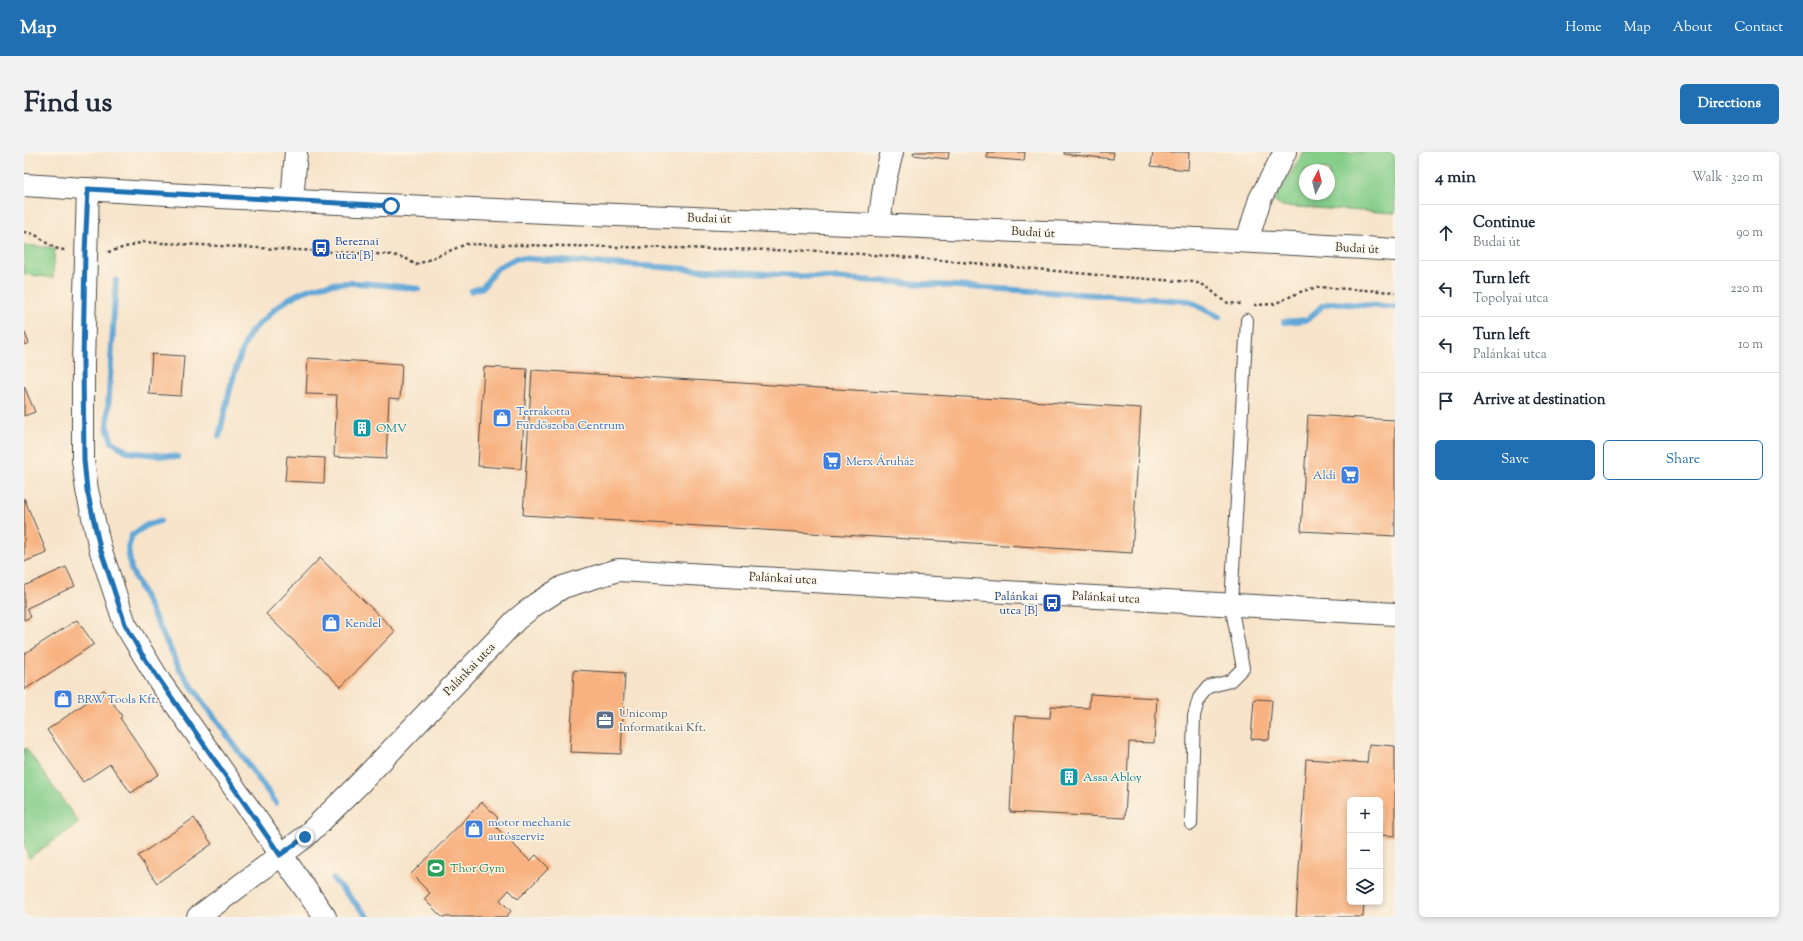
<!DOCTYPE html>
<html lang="en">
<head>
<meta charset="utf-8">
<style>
	body { margin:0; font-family:"Sorts Mill Goudy",serif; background:#f2f2f3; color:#1f2937 }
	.controls { position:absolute; right:12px; bottom:12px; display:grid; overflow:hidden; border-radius:6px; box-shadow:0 2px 6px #0003 }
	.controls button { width:36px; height:36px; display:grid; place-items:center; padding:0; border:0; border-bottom:1px solid #e0e1e3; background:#fff; color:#1f2937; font:20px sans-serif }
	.compass { position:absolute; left:1275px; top:12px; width:36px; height:36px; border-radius:50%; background:#fff; box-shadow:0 2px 6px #0003; rotate:7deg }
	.stop { position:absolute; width:12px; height:12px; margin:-9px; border:3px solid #1f6fb2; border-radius:50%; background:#fff }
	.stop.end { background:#1f6fb2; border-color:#fff; box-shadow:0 1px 4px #0008 }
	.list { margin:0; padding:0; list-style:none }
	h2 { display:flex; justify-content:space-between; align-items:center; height:52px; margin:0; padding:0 16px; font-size:17px }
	h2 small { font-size:13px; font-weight:400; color:#747a83 }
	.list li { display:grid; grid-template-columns:26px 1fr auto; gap:12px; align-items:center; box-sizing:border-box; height:56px; padding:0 16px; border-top:1px solid #e0e1e3 }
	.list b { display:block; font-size:15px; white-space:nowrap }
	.list p { margin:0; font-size:13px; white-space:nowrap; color:#747a83 }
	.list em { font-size:13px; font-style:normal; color:#747a83 }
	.actions { display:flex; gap:8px; padding:12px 16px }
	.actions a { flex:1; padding:9px 0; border:1px solid #1f6fb2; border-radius:6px; text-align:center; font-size:14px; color:#1f6fb2 }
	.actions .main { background:#1f6fb2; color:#fff }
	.icon { flex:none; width:22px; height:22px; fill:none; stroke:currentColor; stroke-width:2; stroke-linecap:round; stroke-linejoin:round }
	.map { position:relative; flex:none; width:1371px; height:765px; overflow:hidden; border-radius:6px }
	header { display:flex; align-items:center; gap:24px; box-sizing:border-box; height:56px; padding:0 20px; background:#1f6fb2; color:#fff }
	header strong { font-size:19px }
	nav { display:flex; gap:22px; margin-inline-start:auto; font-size:14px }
	.intro { display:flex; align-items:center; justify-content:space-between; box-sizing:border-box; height:96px; padding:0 24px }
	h1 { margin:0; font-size:28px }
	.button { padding:10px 18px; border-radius:6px; background:#1f6fb2; color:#fff; font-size:14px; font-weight:700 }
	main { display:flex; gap:24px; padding:0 24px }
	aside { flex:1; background:#fff; border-radius:6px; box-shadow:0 2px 6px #0003 }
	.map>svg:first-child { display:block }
</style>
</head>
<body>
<header>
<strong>Map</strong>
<nav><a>Home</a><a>Map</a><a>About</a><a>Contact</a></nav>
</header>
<div class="intro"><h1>Find us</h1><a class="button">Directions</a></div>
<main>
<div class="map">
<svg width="1371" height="765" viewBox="0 0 1371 765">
	<rect width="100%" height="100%" fill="#fcf5e5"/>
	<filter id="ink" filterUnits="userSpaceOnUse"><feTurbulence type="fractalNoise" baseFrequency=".025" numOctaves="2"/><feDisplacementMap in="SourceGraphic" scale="8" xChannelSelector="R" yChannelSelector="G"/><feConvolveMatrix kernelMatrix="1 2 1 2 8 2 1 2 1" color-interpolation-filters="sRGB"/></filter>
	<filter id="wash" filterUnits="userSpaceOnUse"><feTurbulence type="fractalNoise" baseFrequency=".012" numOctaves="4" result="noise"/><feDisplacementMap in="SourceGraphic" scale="16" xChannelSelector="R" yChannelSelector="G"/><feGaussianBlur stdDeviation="0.9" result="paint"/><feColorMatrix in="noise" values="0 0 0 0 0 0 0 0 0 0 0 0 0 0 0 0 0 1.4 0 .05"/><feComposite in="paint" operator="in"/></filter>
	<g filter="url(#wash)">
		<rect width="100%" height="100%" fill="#f7e4cb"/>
		<path fill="#85ce8a" stroke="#587c5a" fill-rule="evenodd" d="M1280,0H1371V61L1256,54L1250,48ZM1281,18H1305V42H1281Z
			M0,93L31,96L29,126L0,122Z
			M2,596L55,671L5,706L0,693V597Z"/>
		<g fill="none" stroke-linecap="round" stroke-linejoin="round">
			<path stroke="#62a7d7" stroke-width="6" d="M92,128L83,275L88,290L104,300L153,305
				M447,139L459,135L473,116L493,106L1165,149L1195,165
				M1260,170L1283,168L1298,154L1306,151L1371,155
				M195,284C203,251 209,216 224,185C228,177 237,171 243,165C286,119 339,131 395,137
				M136,369L123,373L108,383L104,396L107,417L157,519L252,651
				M309,727L344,765"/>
		</g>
		<g id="blocks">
			<path fill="#f8b281" d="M890,0H925L924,7L889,3Z
				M963,0H1001L1000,9L963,6Z
				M1040,0H1090L1089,7L1040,2Z
				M1129,0H1165L1164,18L1127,14Z
				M0,179L5,191L0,193Z
				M128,202L160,204L157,244L125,242Z
				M284,206L378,212L376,247L365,246L362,307L310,304L313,243L282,242Z
				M460,215L503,217L497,317L454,314Z
				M508,218L1117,256L1108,401L499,363Z
				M0,234L11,260L0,264Z
				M1284,263L1371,268V384L1277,379Z
				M263,304L301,306L300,331L261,329Z
				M0,346L23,401L0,410Z
				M296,406L371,479L317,535L242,462Z
				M42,415L51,434L3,456L7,465L0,468V434Z
				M53,468L70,492L0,538V502Z
				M550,518L601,521L597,602L546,600Z
				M80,538L98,564L96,566L135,622L107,641L86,612L59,630L23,578Z
				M1066,542L1133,546L1130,591L1105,590L1101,666L986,660L991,564L1026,566L1027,554L1065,556Z
				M1230,547L1248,548L1245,588L1227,587Z
				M1345,592L1371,594V684L1356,683V648H1326V750H1340L1339,765H1272L1282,607L1343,611Z
				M458,650L474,666L469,672L506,709L512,703L525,716L494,747L485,738L476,748L487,759L482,765H418L400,747L406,741L387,722Z
				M170,666L188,692L133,731L114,704Z"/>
		</g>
	</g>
	<g filter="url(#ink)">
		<use href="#blocks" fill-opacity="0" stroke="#4a4743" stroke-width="1"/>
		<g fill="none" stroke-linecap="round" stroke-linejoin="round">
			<g stroke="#4a4743" stroke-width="14">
				<path id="service" d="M1167,672L1170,564L1175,546L1184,535L1206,529L1219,516L1207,453L1223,168"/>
			</g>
			<g stroke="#4a4743" stroke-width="24">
				<path id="minor" d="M268,50L272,0
					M855,72L861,28L868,0
					M1223,89L1236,47L1261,0
					M174,765L281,685L334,633L492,468L512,452L539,435L594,418L1371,462"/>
			</g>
			<g stroke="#4a4743" stroke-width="24">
				<path id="tertiary" d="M64,37L59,211V308L63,338L76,396L101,472L136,530L301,765"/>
			</g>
			<g stroke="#4a4743" stroke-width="24">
				<path id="primary" d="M0,33C457,64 914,70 1371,98"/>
			</g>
			<path stroke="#4a4743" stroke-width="2.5" stroke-dasharray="3 3" stroke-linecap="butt" d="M0,80C21,82 20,97 42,98
				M84,100L119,90L370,103L383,107L392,113L442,92L798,99L916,108L1095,125L1170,130L1182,134L1197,147L1204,151L1217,152
				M1230,153L1250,152L1276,140L1293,135L1371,140"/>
			<use href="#service" stroke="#fff" stroke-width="12"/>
			<use href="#minor" stroke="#fff" stroke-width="22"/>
			<use href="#tertiary" stroke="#fff" stroke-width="22"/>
			<use href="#primary" stroke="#fff" stroke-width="22"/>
		</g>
	</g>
	<g fill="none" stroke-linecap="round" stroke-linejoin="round" filter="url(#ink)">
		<path stroke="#1f6fb2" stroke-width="5" d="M281,685L256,703L117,501L101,472L86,426L76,396L63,338L60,308L59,211L61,100L64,37L367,54"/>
	</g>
	<defs>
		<g id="bus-square" transform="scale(1)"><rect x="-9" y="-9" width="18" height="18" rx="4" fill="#1a4fb4" stroke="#fcf5e5"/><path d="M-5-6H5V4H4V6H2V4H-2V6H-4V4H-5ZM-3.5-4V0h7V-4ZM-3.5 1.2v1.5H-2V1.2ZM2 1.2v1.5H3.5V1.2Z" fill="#fff"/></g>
		<g id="shop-square" transform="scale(1)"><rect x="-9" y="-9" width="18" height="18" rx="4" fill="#3f7fe0" stroke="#fcf5e5"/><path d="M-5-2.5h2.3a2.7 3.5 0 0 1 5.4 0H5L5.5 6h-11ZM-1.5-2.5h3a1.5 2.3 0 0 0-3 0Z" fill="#fff"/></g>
		<g id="building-square" transform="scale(1)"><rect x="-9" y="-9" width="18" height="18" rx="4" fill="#0f9aa8" stroke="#fcf5e5"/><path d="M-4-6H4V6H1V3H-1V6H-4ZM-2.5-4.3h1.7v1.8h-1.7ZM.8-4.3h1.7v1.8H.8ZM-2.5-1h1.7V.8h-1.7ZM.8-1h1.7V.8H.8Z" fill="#fff"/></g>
		<g id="supermarket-square" transform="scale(1)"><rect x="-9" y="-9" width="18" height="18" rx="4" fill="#3f7fe0" stroke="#fcf5e5"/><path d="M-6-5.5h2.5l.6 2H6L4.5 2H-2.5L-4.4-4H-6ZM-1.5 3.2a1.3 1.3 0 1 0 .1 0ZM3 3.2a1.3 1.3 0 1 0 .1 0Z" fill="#fff"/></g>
		<g id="office-square" transform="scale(1)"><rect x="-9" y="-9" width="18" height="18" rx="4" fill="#5c6f8a" stroke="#fcf5e5"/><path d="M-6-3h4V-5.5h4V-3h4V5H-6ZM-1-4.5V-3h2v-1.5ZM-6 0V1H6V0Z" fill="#fff"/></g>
		<g id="stadium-square" transform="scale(1)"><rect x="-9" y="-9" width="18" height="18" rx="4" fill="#2e9e5b" stroke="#fcf5e5"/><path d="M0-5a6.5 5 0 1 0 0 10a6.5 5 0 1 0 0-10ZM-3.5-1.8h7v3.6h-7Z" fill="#fff"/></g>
	</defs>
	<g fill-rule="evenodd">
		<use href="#bus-square" x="297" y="96"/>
		<use href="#shop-square" x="478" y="266"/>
		<use href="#building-square" x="338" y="276"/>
		<use href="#supermarket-square" x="808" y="309"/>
		<use href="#supermarket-square" x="1326" y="323"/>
		<use href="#bus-square" x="1028" y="451"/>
		<use href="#shop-square" x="307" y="471"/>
		<use href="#shop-square" x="39" y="547"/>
		<use href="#office-square" x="581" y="568"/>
		<use href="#building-square" x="1045" y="625"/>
		<use href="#shop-square" x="450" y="677"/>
		<use href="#stadium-square" x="412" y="716"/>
	</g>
	<g text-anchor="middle" stroke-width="3" stroke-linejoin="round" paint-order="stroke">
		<g font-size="12" fill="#2b2b2b" stroke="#fcf5e5">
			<text transform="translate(685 66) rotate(2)" y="4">Budai út</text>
			<text transform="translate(1009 80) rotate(3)" y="4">Budai út</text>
			<text transform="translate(1333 96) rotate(3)" y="4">Budai út</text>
			<text transform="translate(759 426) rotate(3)" y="4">Palánkai utca</text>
			<text transform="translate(1082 445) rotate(3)" y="4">Palánkai utca</text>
			<text transform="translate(445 517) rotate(-46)" y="4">Palánkai utca</text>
		</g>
		<g font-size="12" fill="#164399" stroke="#fcf5e5" text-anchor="start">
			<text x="311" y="93">Bereznai<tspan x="311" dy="14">utca [B]</tspan></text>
			<text x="1014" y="448" text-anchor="end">Palánkai<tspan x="1014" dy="14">utca [B]</tspan></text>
		</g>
		<g font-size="12" fill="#366cbe" stroke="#fcf5e5" text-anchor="start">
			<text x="492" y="263">Terrakotta<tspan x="492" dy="14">Fürdőszoba Centrum</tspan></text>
			<text x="822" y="313">Merx Áruház</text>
			<text x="1312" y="327" text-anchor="end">Aldi</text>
			<text x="321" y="475">Kendel</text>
			<text x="53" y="551">BRW Tools Kft.</text>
			<text x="464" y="674">motor mechanic<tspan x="464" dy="14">autószerviz</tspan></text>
		</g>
		<g font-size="12" fill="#0d838f" stroke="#fcf5e5" text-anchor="start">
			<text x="352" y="280">OMV</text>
			<text x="1059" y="629">Assa Abloy</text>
		</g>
		<g font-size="12" fill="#4e5e75" stroke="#fcf5e5" text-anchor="start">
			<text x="595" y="565">Unicomp<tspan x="595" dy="14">Informatikai Kft.</tspan></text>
		</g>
		<g font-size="12" fill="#27864d" stroke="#fcf5e5" text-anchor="start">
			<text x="426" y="720">Thor Gym</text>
		</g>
	</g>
</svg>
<div class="controls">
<button>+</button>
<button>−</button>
<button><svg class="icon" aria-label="layers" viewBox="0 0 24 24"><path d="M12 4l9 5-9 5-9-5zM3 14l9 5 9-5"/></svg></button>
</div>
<svg class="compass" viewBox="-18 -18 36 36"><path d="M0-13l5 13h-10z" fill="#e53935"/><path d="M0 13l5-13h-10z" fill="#747a83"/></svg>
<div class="stop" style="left:367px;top:54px"></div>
<div class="stop end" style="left:281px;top:685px"></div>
</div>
<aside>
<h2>4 min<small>Walk · 320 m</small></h2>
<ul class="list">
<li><svg class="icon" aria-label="ahead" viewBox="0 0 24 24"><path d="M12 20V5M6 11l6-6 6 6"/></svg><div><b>Continue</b><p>Budai út</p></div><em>90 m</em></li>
<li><svg class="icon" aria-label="left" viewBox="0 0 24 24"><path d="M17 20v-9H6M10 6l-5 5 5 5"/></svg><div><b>Turn left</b><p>Topolyai utca</p></div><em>220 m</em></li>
<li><svg class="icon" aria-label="left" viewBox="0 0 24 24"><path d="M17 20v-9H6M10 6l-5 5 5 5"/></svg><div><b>Turn left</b><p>Palánkai utca</p></div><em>10 m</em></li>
<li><svg class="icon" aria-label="arrive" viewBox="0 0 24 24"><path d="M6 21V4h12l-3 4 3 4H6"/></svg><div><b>Arrive at destination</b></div></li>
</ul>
<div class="actions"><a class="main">Save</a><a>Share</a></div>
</aside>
</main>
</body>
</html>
